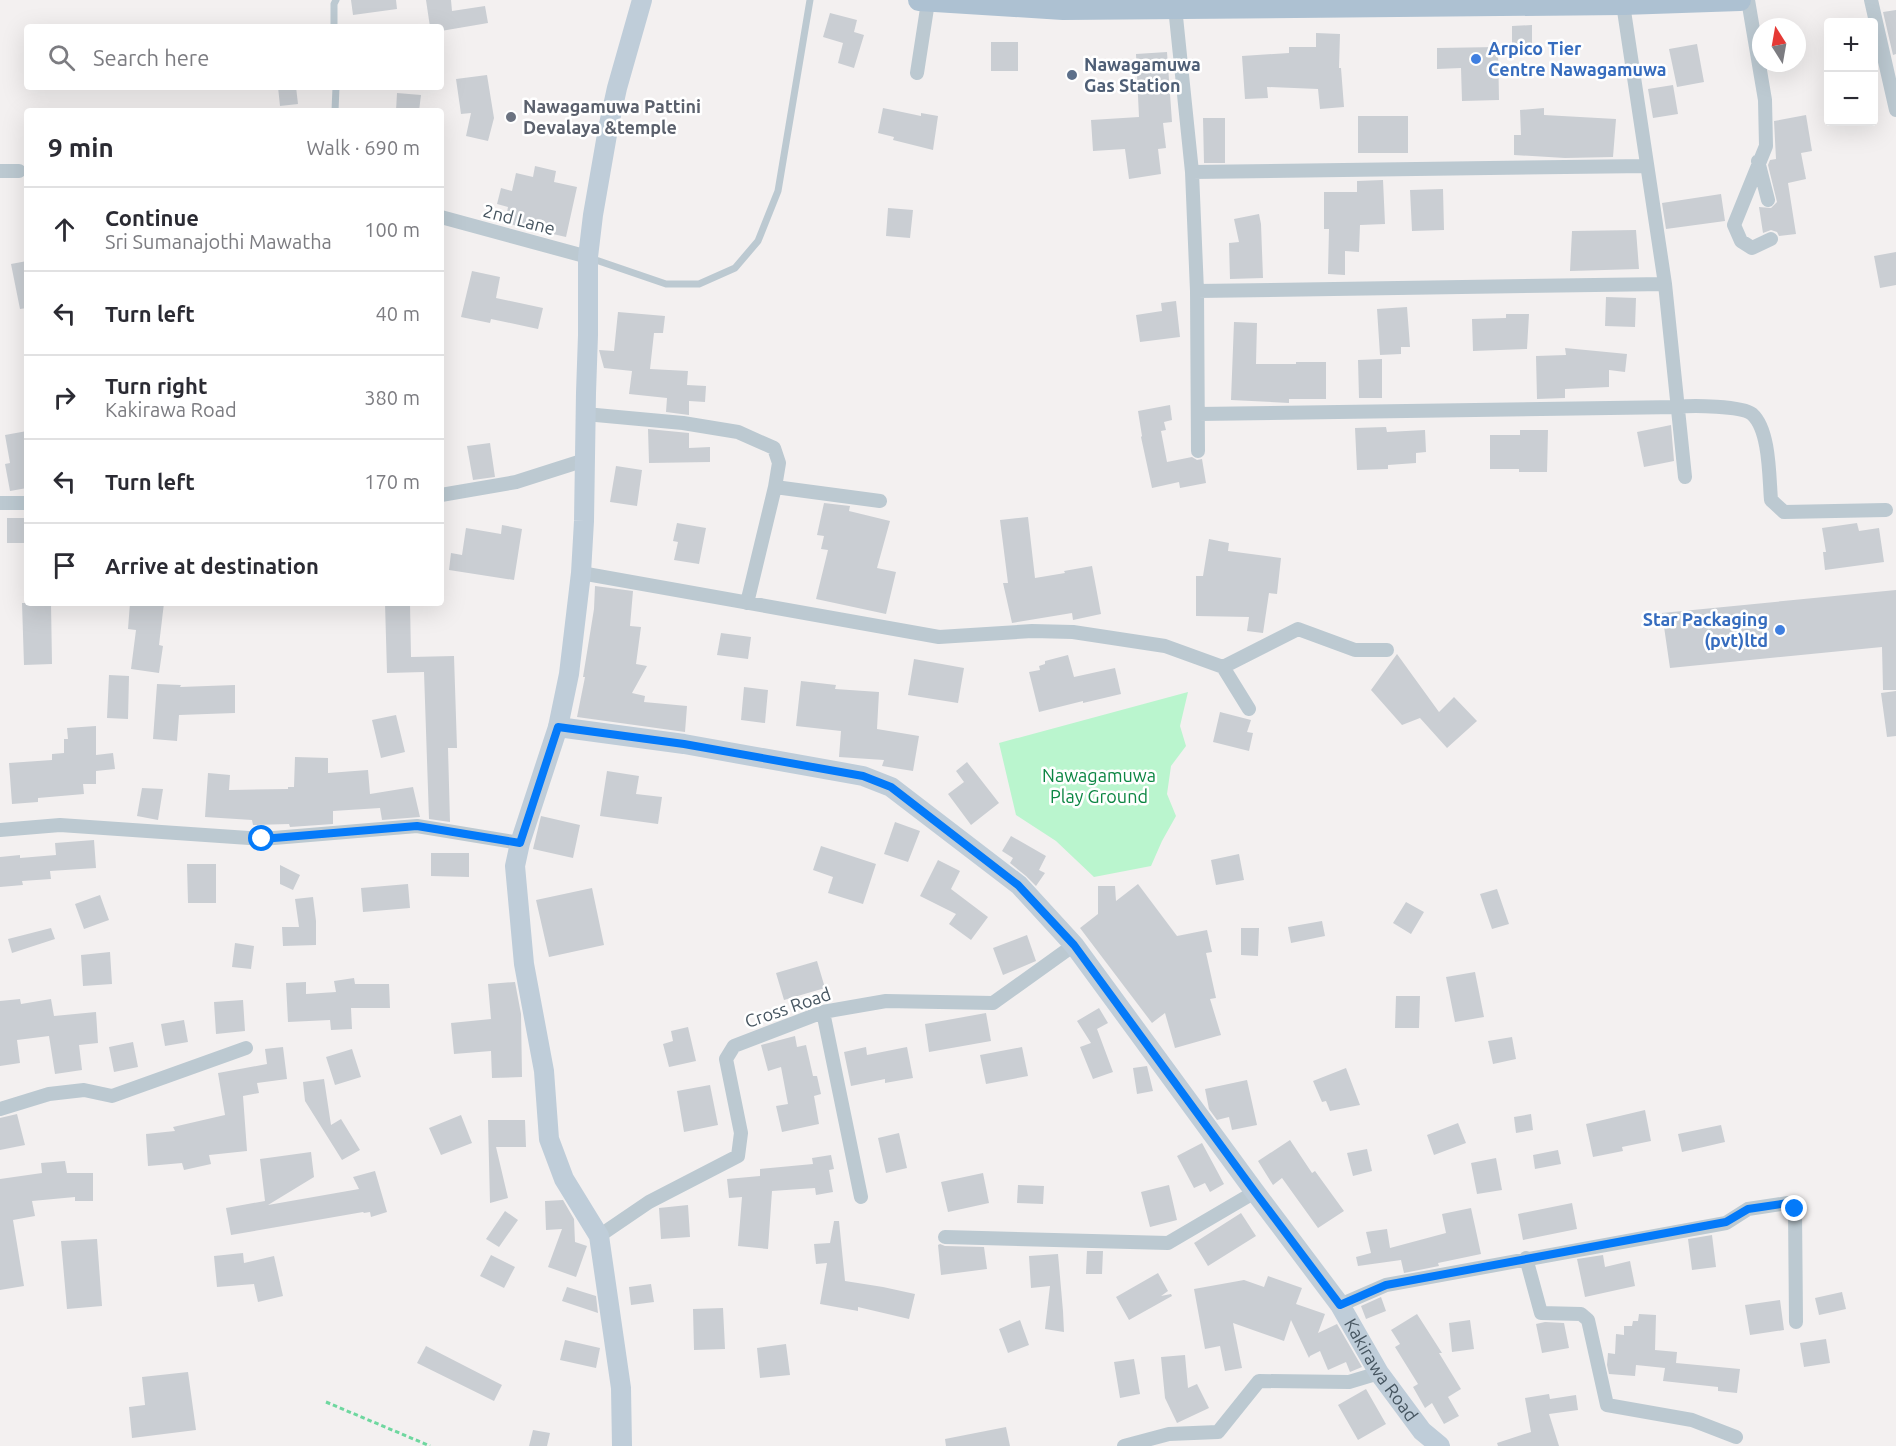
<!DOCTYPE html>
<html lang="en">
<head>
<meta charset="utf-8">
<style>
	body { margin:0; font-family:Ubuntu,sans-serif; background:#f2f2f3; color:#2b2b33 }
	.controls { position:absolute; right:18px; top:18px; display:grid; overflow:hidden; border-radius:6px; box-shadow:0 6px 24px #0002 }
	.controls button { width:54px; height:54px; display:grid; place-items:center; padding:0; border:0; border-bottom:2px solid #e1e1e2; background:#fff; color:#2b2b33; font:30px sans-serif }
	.compass { position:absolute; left:1752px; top:18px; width:54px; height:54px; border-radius:50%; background:#fff; box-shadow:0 6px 24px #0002; rotate:349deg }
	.stop { position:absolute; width:18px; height:18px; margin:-14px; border:4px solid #047af9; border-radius:50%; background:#fff }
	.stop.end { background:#047af9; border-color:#fff; box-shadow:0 2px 6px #0008 }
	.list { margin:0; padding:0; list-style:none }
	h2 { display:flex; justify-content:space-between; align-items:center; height:78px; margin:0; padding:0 24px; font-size:26px }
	h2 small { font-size:20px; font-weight:400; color:#7c7c81 }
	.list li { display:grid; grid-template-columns:39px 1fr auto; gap:18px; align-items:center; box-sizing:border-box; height:84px; padding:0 24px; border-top:2px solid #e1e1e2 }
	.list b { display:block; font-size:22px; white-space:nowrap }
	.list p { margin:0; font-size:20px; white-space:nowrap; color:#7c7c81 }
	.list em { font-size:20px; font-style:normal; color:#7c7c81 }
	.icon { flex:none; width:33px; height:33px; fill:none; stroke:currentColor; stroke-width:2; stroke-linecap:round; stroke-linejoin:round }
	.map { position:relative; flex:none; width:1896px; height:1446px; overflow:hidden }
	.search { position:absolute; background:#fff; box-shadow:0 6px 24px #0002; left:24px; top:24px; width:420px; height:66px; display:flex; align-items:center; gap:15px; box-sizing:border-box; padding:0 21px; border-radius:6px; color:#7c7c81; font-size:22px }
	.panel { position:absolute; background:#fff; box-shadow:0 6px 24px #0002; left:24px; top:108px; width:420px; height:498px; border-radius:6px }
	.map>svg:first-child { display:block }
</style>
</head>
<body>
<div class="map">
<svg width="1896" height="1446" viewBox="0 0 1896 1446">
	<rect width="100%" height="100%" fill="#f3f0f0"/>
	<path fill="#baf5ce" d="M1188,692L1180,726L1186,746L1171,766L1167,794L1176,816L1162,841L1151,866L1094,877L1056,841L1016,815L999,743Z"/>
	<path fill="#caced3" d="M351,0H396L397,9L353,15Z
		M426,0H451L452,11L485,6L488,23L441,31V27H430Z
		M1896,10V54L1893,55L1883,12Z
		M830,13L857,20L854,32L864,35L854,68L838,63L843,43L823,37Z
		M1532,25V50H1512V26Z
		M1316,33L1340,34L1339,68H1341L1344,107L1320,109L1318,89L1267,87L1268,98L1245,99L1242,56L1289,53V47H1316Z
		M991,42H1018V71H991Z
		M1697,44L1704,82L1677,87L1669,49Z
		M1498,47L1499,100L1462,101L1461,68L1437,69V48Z
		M1167,52L1172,122L1163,123L1166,148L1158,149L1161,174L1129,179L1125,149L1093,151L1091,120L1139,117L1136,54Z
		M487,75L494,118L488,141L466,136L471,113L461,114L456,79Z
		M1673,85L1678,114L1653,118L1648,89Z
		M278,87H296L298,104L280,106Z
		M397,93L421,95L419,111H396Z
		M883,108L921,116V113L938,116L933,150L893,140L894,137L878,133Z
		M1544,108V115L1616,119L1613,157L1565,158L1514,155V135H1521L1520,110Z
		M1806,115L1812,151L1801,153L1806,179L1788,183L1796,234L1779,236L1777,232L1771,230L1763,233L1759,207L1771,208L1777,202L1768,165L1770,160L1776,159L1774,121Z
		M1358,116H1408V153H1358Z
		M1203,118H1225V163H1204Z
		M535,166L556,171L554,182L577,187L566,237L505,223L508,207L497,204L501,188L512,191L516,173L533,177Z
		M1383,180L1385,224L1360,225L1359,252L1345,251V275L1328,274L1329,229H1324V192H1357V181Z
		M1443,189L1444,230L1412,231L1410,190Z
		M1721,194L1725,221L1666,229L1662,203Z
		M888,208L913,210L910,238L886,236Z
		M1259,214L1261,224L1263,278L1230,279L1229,243L1239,242L1234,219Z
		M1636,230L1639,269L1570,271L1572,231Z
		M1896,252V285L1880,288L1874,256Z
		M27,261V308L20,309L11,264Z
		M472,271L500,277L496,298L543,308L538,329L491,319L490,323L461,317Z
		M1606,297L1636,298L1635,327L1605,326Z
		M1176,301L1180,337L1140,342L1136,315L1162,311L1161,303Z
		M1407,307L1410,347H1401V354L1380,355L1377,309Z
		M618,312L665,316L663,333H654L650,369L688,371L687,385L706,386L705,402L689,401V415L666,412L667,398L629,394L632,371L604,368L599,350L614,351Z
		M1506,314H1529L1527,349L1473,351L1472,319L1506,318Z
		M1234,322L1257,323L1256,364H1296V362H1326V399H1289V403L1231,400Z
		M1565,348L1627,354L1625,372L1609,370V387L1565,389V398L1537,399L1536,356L1566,355Z
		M1382,359V398H1359L1358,360Z
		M1170,405L1172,420L1164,422L1166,430L1161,431L1167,462L1192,457L1197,460L1202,459L1206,483L1180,488L1179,482L1152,488L1141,437L1142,436L1138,411Z
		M1671,425L1674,461L1644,467L1637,432Z
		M1386,427L1387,432L1425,430L1426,452L1416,453V463L1388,465V469L1357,470L1355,428Z
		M648,429L689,433V448L710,447V462L649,463Z
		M1520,430H1548L1547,472H1519V469H1490V435H1520Z
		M27,431V488L10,491L5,464L10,463L5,435Z
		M490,443L495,477L473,480L467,446Z
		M616,466L642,470L637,506L610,502Z
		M824,503L850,506L849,511L890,521L877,568L896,572L886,614L816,599L828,550L821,549L824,536L817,535Z
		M1028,517L1035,578L1065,573L1064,571L1092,566L1101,614L1073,620L1072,613L1012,623L1003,583H1008L1000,520Z
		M7,518H26V543H7Z
		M677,523L706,528L699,564L674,560L678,542L673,541Z
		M1857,523L1859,531L1879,528L1884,562L1825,570L1823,552H1826L1822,528Z
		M502,525L522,529L514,580L449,570L451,553L462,555L466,528L501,534Z
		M1209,539L1229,543L1228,551L1281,558L1277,594L1269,593L1263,633L1247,631L1249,617L1196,616V576H1203Z
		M595,586L633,591L630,626L641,627L636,664L647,666L632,693L645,696L644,702L687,706L685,732L577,717L585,677H583L594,609Z
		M1896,590V690H1883L1882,647L1670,668L1662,613Z
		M22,603H51L52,664L24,665Z
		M130,603H164L159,645L163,646L159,673L131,669L136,630L128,629Z
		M385,603H410L411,657L454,656L457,748H448L450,822L429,819L424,672L387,673Z
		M721,633L751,637L748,659L717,655Z
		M1397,654L1439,712L1454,697L1477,721L1447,748L1420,718L1402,725L1371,690Z
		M1068,655L1074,677L1115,668L1121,694L1083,703V701L1039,712L1029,672L1040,670L1039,666L1045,664V661Z
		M914,659L964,668L958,703L908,695Z
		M109,675L129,676L128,719L107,718Z
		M801,681L836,685L835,689L879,692L877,729L919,736L913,771L882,766L884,760L839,757L841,731L796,726Z
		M157,684L181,685L180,687L235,685V713L179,715L177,741L153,739Z
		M744,687L768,690L765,723L741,720Z
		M1896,691V736L1887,737L1881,693Z
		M1220,712L1251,720L1247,732L1253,733L1249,751L1213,742Z
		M396,715L405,752L381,758L372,720Z
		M96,726V755L113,753L115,769L96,771V784H83L84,794L38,798V802L12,804L9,763L52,760V754L64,753V739H68L67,728Z
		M295,757L328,758V773L368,770L370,794L413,787L420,817L382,820L380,808L333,811V824L290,827L289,824L253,825L252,820L205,817L208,773L230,775L229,790L288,789V787H294Z
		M967,762L999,803L971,825L948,794L964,782L956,771Z
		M607,771L639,776L636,794L662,797L658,824L600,816Z
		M142,788L163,789L158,820L137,816Z
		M541,816L580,825L573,858L533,849Z
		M895,822L920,831L908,862L884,854Z
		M1011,836L1046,856L1039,870L1045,873L1036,886L1026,876L1010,863L1013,858L1002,851Z
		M94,840L96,868L50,871L51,879L22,881L23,885L0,887V857L20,855V858L56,855L55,843Z
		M821,846L876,864L863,904L828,893L833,877L813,870Z
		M431,853H469V877L431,876Z
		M1239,854L1244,880L1216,885L1211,860Z
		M938,860L960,871L951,889L988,917L971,940L949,924L956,914L920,896Z
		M187,864H216V903H188Z
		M280,865L300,875L293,890L280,884Z
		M408,884L410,908L363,912L361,888Z
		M1138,884L1177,936L1207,930L1212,952L1206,953L1216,998L1210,999L1221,1035L1175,1048L1165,1013L1152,1023L1080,928L1098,914V886H1115L1116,901Z
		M592,888L604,945L549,957L536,900Z
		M1497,889L1509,924L1492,929L1480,894Z
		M100,895L109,920L84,929L75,904Z
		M313,897L316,921V945L283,946L282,927H299L295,899Z
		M1406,902L1424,912L1411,934L1393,923Z
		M1322,921L1325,936L1291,943L1288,927Z
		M51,928L55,939L12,953L8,939Z
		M1241,928H1259L1258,956L1241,955Z
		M1027,935L1036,961L1003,975L993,948Z
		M235,943L254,946L251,969L232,967Z
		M110,952L112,984L83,986L81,955Z
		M817,961L825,988L784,1000L776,973Z
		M1475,972L1484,1017L1455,1022L1446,977Z
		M354,978L355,984H389L390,1008H351L352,1029L331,1030L330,1020L288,1022L286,983L306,982V994L336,992L334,981Z
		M515,982L521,1014L522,1077L492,1078L491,1051L454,1054L451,1023L491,1019L488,984Z
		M1396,996H1420L1419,1028H1395Z
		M20,999L21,1004L51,999L54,1016L96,1012L98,1043L79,1045L82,1070L55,1074L49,1036L17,1040L20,1063L0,1066V1001Z
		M243,1000L245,1031L216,1034L214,1002Z
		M1099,1008L1108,1023L1097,1029L1113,1072L1093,1079L1080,1047L1091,1043L1077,1021Z
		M986,1013L991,1041L929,1052L925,1024Z
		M184,1020L188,1042L165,1046L161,1024Z
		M688,1027L696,1061L669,1067L663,1044L673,1041L671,1031Z
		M795,1036L797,1047L806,1045L813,1076H817L821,1094L814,1096L819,1124L782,1132L776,1106L788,1104L781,1067L768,1071L761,1045Z
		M1512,1037L1516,1059L1493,1064L1488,1041Z
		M133,1042L138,1067L114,1072L109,1047Z
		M283,1047L287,1079L257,1083L259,1093L243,1096L247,1151L209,1155L211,1164L184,1170L182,1163L148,1166L146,1134L175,1131L173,1127L225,1115L218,1073L267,1064L265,1049Z
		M866,1047L867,1055L907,1047L913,1078L885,1083V1079L851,1086L844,1052Z
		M1022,1047L1028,1076L986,1084L980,1055Z
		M352,1049L361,1077L335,1085L326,1057Z
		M1147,1066L1153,1091L1137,1094L1133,1068Z
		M1346,1068L1360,1105L1330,1111L1326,1101L1322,1102L1313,1081Z
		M324,1079L331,1125L341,1119L360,1150L342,1160L305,1101L303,1082Z
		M1247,1080L1257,1125L1232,1130L1229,1117L1217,1120L1209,1109L1205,1089Z
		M710,1085L718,1125L684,1132L677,1091Z
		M1645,1110L1651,1141L1622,1147L1623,1151L1593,1157L1586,1124Z
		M17,1114L25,1145L0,1150V1118Z
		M1531,1114L1533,1130L1516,1133L1514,1117Z
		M461,1115L472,1143L441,1155L429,1128Z
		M488,1120H525L526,1147H496L508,1198L490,1203Z
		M1458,1123L1466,1143L1434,1155L1427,1135Z
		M1721,1125L1725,1142L1682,1152L1678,1134Z
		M899,1133L907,1168L886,1173L878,1138Z
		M1290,1140L1312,1173L1315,1171L1344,1211L1318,1228L1282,1178L1273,1185L1258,1161Z
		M1202,1143L1224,1184L1210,1192L1205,1183L1194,1188L1177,1156Z
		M1367,1149L1372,1171L1353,1176L1347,1153Z
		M1558,1150L1561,1164L1535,1169L1533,1155Z
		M311,1152L314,1177L268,1205L359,1189L353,1177L375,1171L387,1212L371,1217L370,1212L364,1213L363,1212L231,1235L226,1208L265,1201L260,1159Z
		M831,1155L834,1169L829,1170L833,1192L816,1195L815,1188L772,1191L768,1249L738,1246L742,1197L729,1198L727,1179L760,1176V1169L813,1164L812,1158Z
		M1496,1158L1502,1190L1477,1194L1471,1163Z
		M65,1161L67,1173H93V1201H75V1197L32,1201L35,1216L13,1220L24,1286L0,1290V1179L42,1173L41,1163Z
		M983,1173L989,1203L948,1212L941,1182Z
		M1018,1185L1044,1186L1043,1204L1017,1203Z
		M1169,1185L1177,1220L1150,1227L1141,1192Z
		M563,1200L574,1219L575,1242L587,1246L576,1277L548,1267L562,1229L546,1230L545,1201Z
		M1572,1203L1577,1229L1523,1240L1518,1214Z
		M688,1205L690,1237L661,1239L659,1208Z
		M1471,1208L1481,1254L1438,1263L1439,1266L1404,1273L1401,1260L1358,1266L1356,1257L1371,1253L1366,1232L1387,1229L1390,1248L1446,1233L1442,1214Z
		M505,1211L518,1220L499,1247L486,1239Z
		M1241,1213L1256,1236L1208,1266L1194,1243Z
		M834,1221H839L845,1281L883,1287L915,1294L909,1319L858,1307V1311L820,1304L827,1263L816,1264L814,1244L830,1243Z
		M1712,1235L1716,1267L1692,1270L1688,1239Z
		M97,1239L102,1306L67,1309L61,1241Z
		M940,1244L945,1246L984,1247L987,1269L941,1275L938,1245Z
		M1087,1251H1103L1102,1274H1086Z
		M243,1253L244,1263L274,1256L283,1296L258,1302L254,1284L217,1287L214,1256Z
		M1058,1254L1063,1311L1064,1332L1045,1329L1050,1286L1031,1288L1029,1256Z
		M491,1255L515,1267L504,1288L480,1276Z
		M1603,1255L1605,1267L1630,1261L1635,1286L1585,1297L1577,1259Z
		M1158,1273L1168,1291L1161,1296L1171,1294L1172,1296L1129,1320L1116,1297Z
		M1268,1276L1302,1288L1296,1304L1325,1314L1318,1333L1337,1324L1362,1367L1350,1372L1346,1362L1328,1370L1320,1351L1310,1356L1309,1358L1291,1320L1284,1341L1233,1323L1242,1368L1225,1371L1220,1346L1205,1349L1194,1289L1244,1280L1264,1287Z
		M651,1284L654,1302L631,1305L629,1287Z
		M567,1287L596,1296L598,1313L562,1301Z
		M1842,1292L1846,1309L1819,1315L1815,1298Z
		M1381,1297L1386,1311L1366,1319L1361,1306Z
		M1780,1300L1784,1330L1750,1335L1745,1305Z
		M723,1308L725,1349L694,1350L693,1309Z
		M1417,1314L1442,1353H1439L1461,1389L1448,1397L1459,1416L1444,1424L1432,1403L1425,1408L1413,1387L1418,1384L1395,1347L1400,1344L1391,1330Z
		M1639,1314L1656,1315L1655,1350L1677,1352L1676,1363L1740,1369L1737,1393L1718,1391V1387L1663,1381L1665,1368L1636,1365L1635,1376L1609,1374L1607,1365L1608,1353L1615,1354L1616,1334L1624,1335V1326H1632L1633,1321H1638Z
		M1020,1320L1029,1345L1008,1353L999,1329Z
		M1470,1320L1474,1349L1452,1352L1449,1323Z
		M1545,1322L1564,1323L1569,1348L1542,1353L1536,1324Z
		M1826,1339L1830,1363L1804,1367L1800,1343Z
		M565,1340L600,1348L596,1368L560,1360Z
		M786,1344L790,1375L760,1378L757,1348Z
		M426,1346L502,1385L494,1401L417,1363Z
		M1185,1355L1188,1388L1197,1384L1209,1408L1177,1423L1165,1398L1161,1357Z
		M1134,1359L1140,1394L1120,1398L1114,1362Z
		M188,1372L196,1430L132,1438L129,1407L145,1405L142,1377Z
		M1366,1389L1386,1424L1358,1440L1338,1405Z
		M1549,1394L1550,1399L1576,1395L1578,1410L1549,1414L1559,1446H1498L1497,1443L1531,1432L1525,1398Z
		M1006,1427L1010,1446H946L945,1439Z
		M533,1430L550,1433L547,1446H529Z"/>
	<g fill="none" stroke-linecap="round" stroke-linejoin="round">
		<path stroke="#6ed79f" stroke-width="3" stroke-dasharray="4.5 3" stroke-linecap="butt" d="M326,1402L430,1446"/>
		<path stroke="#bcc9d1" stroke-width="7" d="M334,27V4L336,0
			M335,111L336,87
			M590,258L666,284H699L735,268L758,241L778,191L810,0"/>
		<path stroke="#bcc9d1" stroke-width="14" d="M1748,0L1765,100L1766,146L1734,225L1741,241L1752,248L1771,239
			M1871,0L1896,110
			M1623,4L1665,284L1685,477
			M1175,7L1192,172L1197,291L1198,451
			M917,73L928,2
			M1758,161L1768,200
			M0,171H19
			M1192,172L1647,166
			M441,217L588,257
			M1197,291L1665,284
			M585,414L683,423L738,432L774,448L779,463L775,487L747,603
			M1198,414L1678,407C1692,405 1742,406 1752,414C1770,430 1769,477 1771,500L1784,512L1886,510
			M775,487L880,501
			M441,495L516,482L585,460
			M0,503H27
			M581,573L939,637L1032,631L1073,632L1165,646L1223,667L1249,709
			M1223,667L1298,629L1355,650H1387
			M0,830L60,825L262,839L417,826L520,843
			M823,1012L861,1197
			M0,1109L49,1094L84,1090L112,1096L246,1048
			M599,1236L649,1202L738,1156L741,1133L726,1059L734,1046L823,1012L886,1001L993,1003L1074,945
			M945,1237L1168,1243L1255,1192
			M1526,1258L1541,1313L1581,1314L1588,1320L1607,1405L1692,1420L1736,1437
			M1340,1305L1386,1285L1726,1223L1748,1209L1788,1203L1795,1209L1796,1322
			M1124,1446L1169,1434L1218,1432L1259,1381L1349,1382L1379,1373"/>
		<g stroke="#bfcdd9" stroke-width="20">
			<path id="s1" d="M558,727L684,744L863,776L891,787L1019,885L1074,945L1255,1192L1340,1305L1379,1373L1422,1431L1440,1446"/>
			<path d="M622,1446L621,1388L599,1236L564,1179L549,1139L544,1071L524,964L515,866L520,843L558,727L569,674L581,573L584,521L586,393L588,335V257L593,215L608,129L617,88L642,0"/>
		</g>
		<path stroke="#adc1d2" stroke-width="22" d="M919,0L1063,9L1623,4L1740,0"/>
	</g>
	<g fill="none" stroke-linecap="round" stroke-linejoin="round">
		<path stroke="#047af9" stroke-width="8" d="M262,839L417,826L520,843L558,727L684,744L863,776L891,787L1018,885L1074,945L1255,1192L1340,1305L1386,1285L1726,1222L1748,1209L1788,1203L1795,1209"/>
	</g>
	<g fill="#3f7fe0" stroke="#fff" stroke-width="2">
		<circle cx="1476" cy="59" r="6"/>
		<circle cx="1780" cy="630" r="6"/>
	</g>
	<circle fill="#5c6f8a" stroke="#fff" stroke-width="2" cx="1072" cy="75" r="6"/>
	<circle fill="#6b7280" stroke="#fff" stroke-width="2" cx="511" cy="117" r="6"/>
	<g text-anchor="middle" stroke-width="5" stroke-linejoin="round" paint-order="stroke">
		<g font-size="18" font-weight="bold" fill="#366cbe" stroke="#fff" text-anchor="start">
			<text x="1488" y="55">Arpico Tier<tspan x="1488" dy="21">Centre Nawagamuwa</tspan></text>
			<text x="1768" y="626" text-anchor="end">Star Packaging<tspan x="1768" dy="21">(pvt)ltd</tspan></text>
		</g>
		<g font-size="18" font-weight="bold" fill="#4e5e75" stroke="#fff" text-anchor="start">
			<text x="1084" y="71">Nawagamuwa<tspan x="1084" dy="21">Gas Station</tspan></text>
		</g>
		<g font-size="18" font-weight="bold" fill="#5b616d" stroke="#fff" text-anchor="start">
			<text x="523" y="113">Nawagamuwa Pattini<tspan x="523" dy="21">Devalaya &amp;temple</tspan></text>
		</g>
		<g font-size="18" fill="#465560" stroke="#fff">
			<text transform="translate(519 220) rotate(15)" y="6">2nd Lane</text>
			<text transform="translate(788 1008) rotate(-19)" y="6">Cross Road</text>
			<text dy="6" stroke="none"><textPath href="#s1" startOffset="1106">Kakirawa Road</textPath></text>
		</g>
		<g font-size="18" fill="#0c8643" stroke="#fff">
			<text x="1099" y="782">Nawagamuwa<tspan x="1099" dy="21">Play Ground</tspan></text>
		</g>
	</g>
</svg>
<div class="controls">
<button>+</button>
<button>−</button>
</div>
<svg class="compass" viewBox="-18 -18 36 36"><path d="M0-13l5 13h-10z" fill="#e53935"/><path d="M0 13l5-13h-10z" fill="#7c7c81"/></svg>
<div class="stop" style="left:262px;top:839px"></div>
<div class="stop end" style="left:1795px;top:1209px"></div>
<div class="search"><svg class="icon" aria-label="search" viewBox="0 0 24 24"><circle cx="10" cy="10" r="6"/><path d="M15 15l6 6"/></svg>Search here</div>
<section class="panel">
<h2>9 min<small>Walk · 690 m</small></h2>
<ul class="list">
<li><svg class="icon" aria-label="ahead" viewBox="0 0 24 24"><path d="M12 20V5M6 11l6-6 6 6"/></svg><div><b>Continue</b><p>Sri Sumanajothi Mawatha</p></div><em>100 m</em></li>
<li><svg class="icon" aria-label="left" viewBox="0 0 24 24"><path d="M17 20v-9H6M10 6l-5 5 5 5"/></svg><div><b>Turn left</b></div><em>40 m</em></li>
<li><svg class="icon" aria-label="right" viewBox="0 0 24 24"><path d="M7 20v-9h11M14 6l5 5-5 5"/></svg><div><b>Turn right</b><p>Kakirawa Road</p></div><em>380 m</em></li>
<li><svg class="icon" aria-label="left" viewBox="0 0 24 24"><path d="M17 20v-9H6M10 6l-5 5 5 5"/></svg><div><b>Turn left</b></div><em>170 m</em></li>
<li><svg class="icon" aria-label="arrive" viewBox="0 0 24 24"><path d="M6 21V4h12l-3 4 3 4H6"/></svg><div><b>Arrive at destination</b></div></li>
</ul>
</section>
</div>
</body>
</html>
